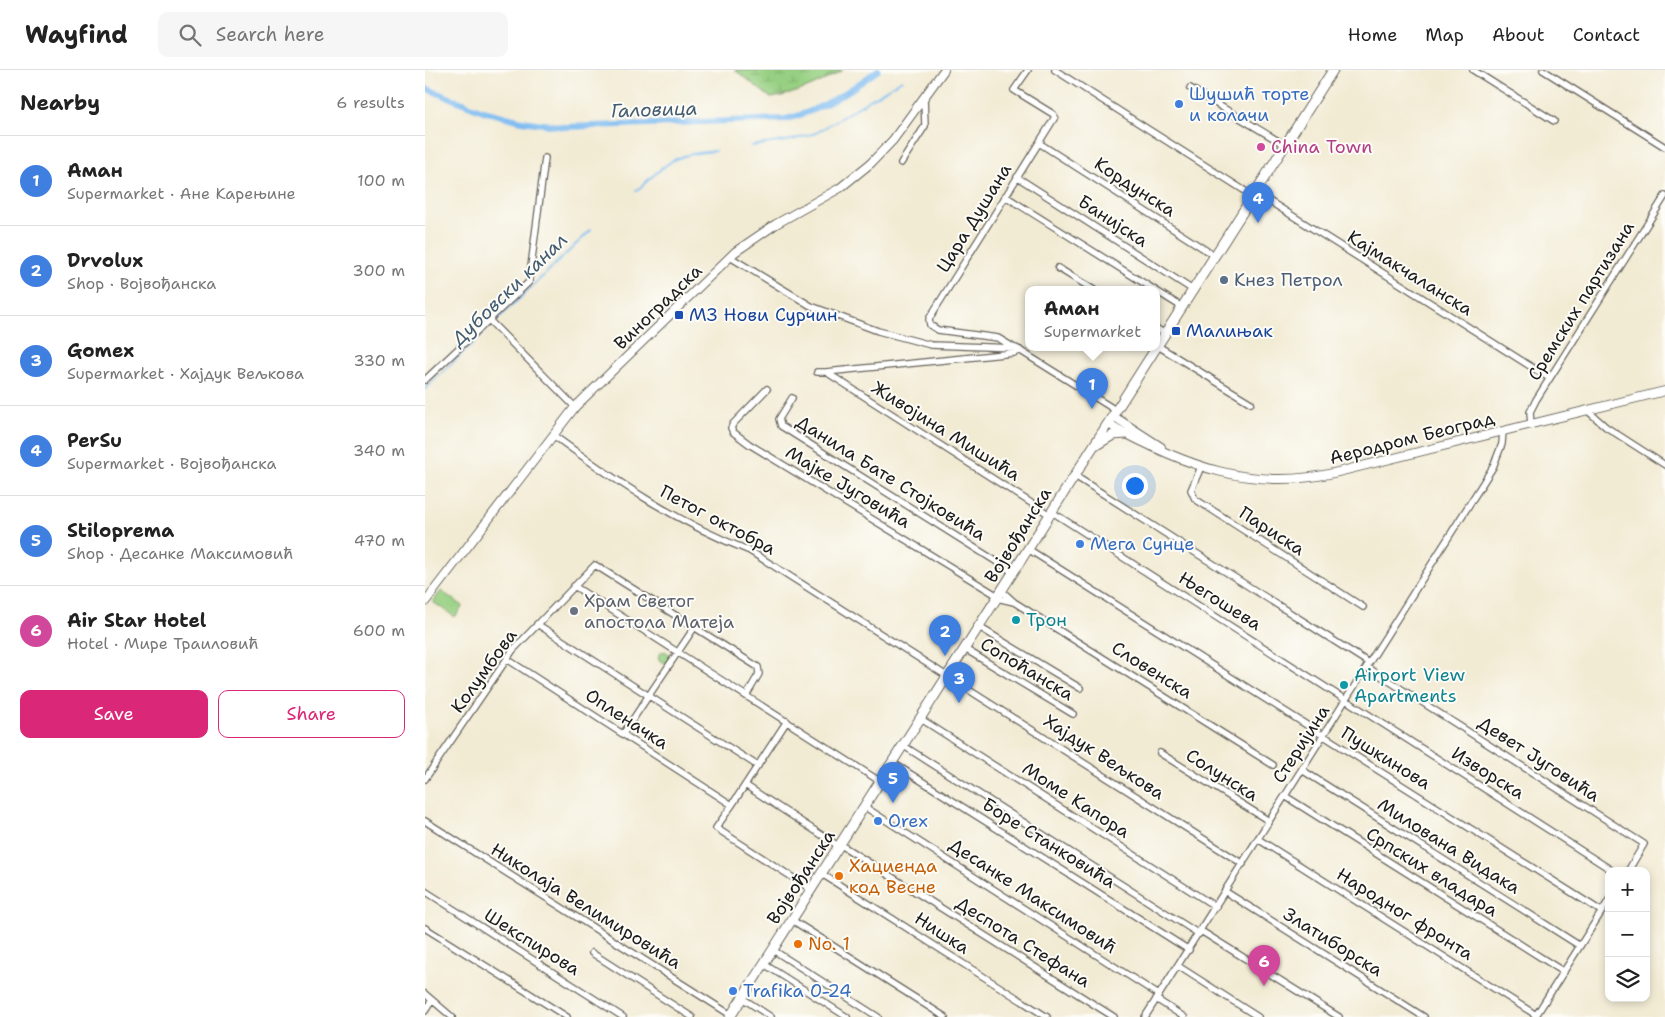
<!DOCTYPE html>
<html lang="en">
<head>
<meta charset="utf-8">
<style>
	body { margin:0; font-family:"Shantell Sans",sans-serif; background:#f6f6f6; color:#222 }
	.controls { position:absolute; right:15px; bottom:15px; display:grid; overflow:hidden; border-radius:10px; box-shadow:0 2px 8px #0003 }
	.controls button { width:45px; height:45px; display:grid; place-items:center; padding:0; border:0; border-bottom:1px solid #e0e0e0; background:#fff; color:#222; font:25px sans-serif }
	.you { position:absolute; left:709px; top:415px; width:18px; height:18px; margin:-12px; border:4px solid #fff; border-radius:50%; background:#1a73e8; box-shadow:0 0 0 8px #1a73e833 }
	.badge { display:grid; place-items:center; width:32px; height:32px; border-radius:50%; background:#db2777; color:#fff; font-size:16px; font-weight:700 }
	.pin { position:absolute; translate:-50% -41px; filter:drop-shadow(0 1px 2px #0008) }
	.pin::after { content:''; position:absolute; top:26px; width:18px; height:15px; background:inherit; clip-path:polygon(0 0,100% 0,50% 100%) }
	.popup { position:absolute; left:600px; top:216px; width:135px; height:65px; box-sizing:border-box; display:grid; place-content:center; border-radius:10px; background:#fff; filter:drop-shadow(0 1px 4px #0005); font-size:16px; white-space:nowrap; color:#767676 }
	.popup b { font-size:19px; color:#222 }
	.popup::after { content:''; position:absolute; left:50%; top:100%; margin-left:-10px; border:10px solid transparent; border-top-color:#fff }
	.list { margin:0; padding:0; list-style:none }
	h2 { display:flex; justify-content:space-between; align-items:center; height:65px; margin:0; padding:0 20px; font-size:21px }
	h2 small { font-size:16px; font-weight:400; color:#767676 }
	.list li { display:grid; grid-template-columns:32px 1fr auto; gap:15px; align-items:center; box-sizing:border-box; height:90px; padding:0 20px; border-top:1px solid #e0e0e0 }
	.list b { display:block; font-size:19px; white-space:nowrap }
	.list p { margin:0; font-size:16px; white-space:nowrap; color:#767676 }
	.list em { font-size:16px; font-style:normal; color:#767676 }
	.actions { display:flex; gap:10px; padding:15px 20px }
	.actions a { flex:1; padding:11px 0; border:1px solid #db2777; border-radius:10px; text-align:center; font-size:18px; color:#db2777 }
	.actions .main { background:#db2777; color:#fff }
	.icon { flex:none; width:28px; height:28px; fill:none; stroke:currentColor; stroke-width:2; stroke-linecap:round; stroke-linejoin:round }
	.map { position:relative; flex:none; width:1240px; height:947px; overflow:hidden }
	header { display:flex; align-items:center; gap:30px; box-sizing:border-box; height:70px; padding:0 25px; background:#fff; border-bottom:1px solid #e0e0e0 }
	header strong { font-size:24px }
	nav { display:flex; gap:28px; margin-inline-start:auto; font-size:18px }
	.search { width:350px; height:45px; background:#f6f6f6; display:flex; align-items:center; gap:12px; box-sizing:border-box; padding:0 18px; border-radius:10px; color:#767676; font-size:19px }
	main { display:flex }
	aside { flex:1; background:#fff }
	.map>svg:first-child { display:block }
</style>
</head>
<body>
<header>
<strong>Wayfind</strong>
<div class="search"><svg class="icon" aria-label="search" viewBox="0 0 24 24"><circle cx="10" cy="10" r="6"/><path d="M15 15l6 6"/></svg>Search here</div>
<nav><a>Home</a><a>Map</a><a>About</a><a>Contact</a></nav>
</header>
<main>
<aside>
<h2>Nearby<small>6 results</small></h2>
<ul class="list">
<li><span class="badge" style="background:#3f7fe0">1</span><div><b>Аман</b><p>Supermarket · Ане Карењине</p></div><em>100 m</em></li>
<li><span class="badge" style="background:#3f7fe0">2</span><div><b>Drvolux</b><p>Shop · Војвођанска</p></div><em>300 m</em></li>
<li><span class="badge" style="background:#3f7fe0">3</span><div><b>Gomex</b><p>Supermarket · Хајдук Вељкова</p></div><em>330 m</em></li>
<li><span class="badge" style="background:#3f7fe0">4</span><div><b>PerSu</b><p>Supermarket · Војвођанска</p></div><em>340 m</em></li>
<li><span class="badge" style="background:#3f7fe0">5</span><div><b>Stiloprema</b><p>Shop · Десанке Максимовић</p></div><em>470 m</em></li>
<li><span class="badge" style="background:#d1479c">6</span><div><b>Air Star Hotel</b><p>Hotel · Мире Траиловић</p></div><em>600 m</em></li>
</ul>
<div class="actions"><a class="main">Save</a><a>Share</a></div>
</aside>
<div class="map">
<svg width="1240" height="947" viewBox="0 0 1240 947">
	<defs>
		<pattern id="wetland-marsh" width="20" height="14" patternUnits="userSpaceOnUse" patternTransform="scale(1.25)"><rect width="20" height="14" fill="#97d082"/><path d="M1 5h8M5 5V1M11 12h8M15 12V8" fill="none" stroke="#82b270"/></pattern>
		<pattern id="park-tufts" width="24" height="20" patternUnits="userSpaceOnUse" patternTransform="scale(1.25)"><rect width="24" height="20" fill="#97d082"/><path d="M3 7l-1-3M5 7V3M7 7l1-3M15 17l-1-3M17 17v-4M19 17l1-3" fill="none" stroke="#82b270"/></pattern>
	</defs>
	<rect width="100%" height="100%" fill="#fdfcf7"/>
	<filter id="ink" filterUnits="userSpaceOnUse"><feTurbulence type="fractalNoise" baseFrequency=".02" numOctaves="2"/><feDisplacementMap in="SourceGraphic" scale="10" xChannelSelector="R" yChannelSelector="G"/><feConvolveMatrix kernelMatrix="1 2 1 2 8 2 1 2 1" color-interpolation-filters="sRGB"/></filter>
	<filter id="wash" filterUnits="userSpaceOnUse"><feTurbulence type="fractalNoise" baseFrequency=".0096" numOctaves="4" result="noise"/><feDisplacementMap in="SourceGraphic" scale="20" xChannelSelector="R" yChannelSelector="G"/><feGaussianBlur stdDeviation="1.12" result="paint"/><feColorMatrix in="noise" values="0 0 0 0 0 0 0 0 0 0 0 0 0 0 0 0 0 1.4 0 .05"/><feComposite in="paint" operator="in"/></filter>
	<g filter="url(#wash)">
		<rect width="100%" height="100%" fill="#f2ebd4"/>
		<path fill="#97d082" stroke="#5a764f" d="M16,521L38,536L30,547L8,532Z"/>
		<path fill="url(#wetland-marsh)" stroke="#5a764f" d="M310,0H418C396,13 372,24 346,28Z"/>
		<path fill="url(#park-tufts)" stroke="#5a764f" d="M233.5 587a5.5 5.5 0 1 1 11 0a5.5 5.5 0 1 1-11 0Z"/>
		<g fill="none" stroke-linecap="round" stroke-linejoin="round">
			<path stroke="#7ebcf1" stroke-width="2" d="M326,76L367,70L391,63L477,10
				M211,121C243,93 246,84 290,81
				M0,319L166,160"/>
			<path stroke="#7ebcf1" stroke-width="6" d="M0,18L58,41L97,51L140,57L361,49C395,41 425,21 453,0"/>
		</g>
	</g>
	<g filter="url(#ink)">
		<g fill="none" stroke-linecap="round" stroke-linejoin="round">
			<g stroke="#67645c" stroke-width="8">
				<path id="minor" d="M630,0L828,126
					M1048,0L1129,51
					M1118,0L1240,77
					M765,18L860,75
					M614,73L790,186
					M476,93L500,56L499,27
					M592,107L768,220
					M830,122L1124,308
					M580,126L757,237
					M305,187L386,236L453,261L506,275L591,278L692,341
					M633,198L669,220
					M64,250L150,337
					M731,258L740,264
					M733,276L826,333
					M588,277L573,268L513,260L505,255L504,249L630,47L628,44L589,20L603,0
					M392,302H401L625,445
					M401,302L589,283L595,280
					M0,310L104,212L120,88
					M342,319L308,354L306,358L308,362L324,374L573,526
					M367,328L354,349L356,356L588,502
					M1163,341L1181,357L1240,395
					M1106,355L1105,342L1111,330L1240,126
					M128,365C192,412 251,452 325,481L818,794
					M776,397L766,420L770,429L938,537
					M650,406L944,593
					M627,442L1188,801
					M603,479L1176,841
					M149,516L456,712
					M577,521L589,532L848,695
					M572,528L589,532
					M112,554L333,696
					M554,557L655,618
					M540,579L648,644
					M82,589L307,735L362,651
					M942,597L1219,774L1203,801
					M496,649L791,837
					M198,664L269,558
					M479,676L774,864
					M735,683L844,751
					M468,693L764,880
					M877,700L1155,876
					M0,709L88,580L170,495L333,597L334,604L321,626
					M320,715L415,777
					M860,726L1139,902
					M307,735L291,758L387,820
					M440,737L734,925
					M0,751L306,945
					M833,769L1111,945
					M416,775L689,947
					M397,804L622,947
					M0,821L198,947
					M801,822L999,947
					M367,850L520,947
					M0,858L142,947
					M776,861L914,947
					M348,880L453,947
					M167,883L267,947
					M339,894L422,947
					M753,896L833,947
					M0,924L27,947
					M317,928L346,947
					M731,929L759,947
					M0,941L7,930
					M720,947L1068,397L1077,374L1078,361
					M1110,947L1184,830"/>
			</g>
			<g stroke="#67645c" stroke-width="10">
				<path id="tertiary" d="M688,346L736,377
					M683,354C758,395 827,423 913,402L1240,321
					M0,532L150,337L310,182L351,154L415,118L446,93L468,70L519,0"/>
			</g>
			<g stroke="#67645c" stroke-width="11">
				<path id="secondary" d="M673,374L688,365L701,364
					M305,947L908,0"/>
			</g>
			<use href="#minor" stroke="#fff" stroke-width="5.5"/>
			<use href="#tertiary" stroke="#fff" stroke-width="8"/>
			<use href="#secondary" stroke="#fff" stroke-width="9"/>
		</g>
	</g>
	<g fill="#3f7fe0" stroke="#fdfcf7" stroke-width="2">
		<circle cx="754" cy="34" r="5"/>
		<circle cx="655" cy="474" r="5"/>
		<circle cx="453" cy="751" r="5"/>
		<circle cx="308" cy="921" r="5"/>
	</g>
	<circle fill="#d1479c" stroke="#fdfcf7" stroke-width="2" cx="836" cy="77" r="5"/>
	<circle fill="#5c6f8a" stroke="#fdfcf7" stroke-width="2" cx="799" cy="210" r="5"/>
	<g fill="#1a4fb4" stroke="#fdfcf7" stroke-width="2">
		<rect x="249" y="240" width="10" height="10" rx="2.5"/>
		<rect x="746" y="256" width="10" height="10" rx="2.5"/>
	</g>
	<circle fill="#6b7280" stroke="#fdfcf7" stroke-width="2" cx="149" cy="541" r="5"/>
	<g fill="#0f9aa8" stroke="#fdfcf7" stroke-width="2">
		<circle cx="591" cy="550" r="5"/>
		<circle cx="919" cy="615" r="5"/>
	</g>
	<g fill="#e8710a" stroke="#fdfcf7" stroke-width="2">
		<circle cx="414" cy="806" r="5"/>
		<circle cx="373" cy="874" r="5"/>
	</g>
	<g text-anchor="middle" stroke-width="4" stroke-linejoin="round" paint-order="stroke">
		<g font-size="18" fill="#366cbe" stroke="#fdfcf7" text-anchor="start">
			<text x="764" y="30">Шушић торте<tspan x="764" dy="21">и колачи</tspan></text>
			<text x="665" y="480">Мега Сунце</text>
			<text x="463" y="757">Orex</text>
			<text x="318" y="927">Trafika 0-24</text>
		</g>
		<g font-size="18" fill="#b23c85" stroke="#fdfcf7" text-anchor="start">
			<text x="846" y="83">China Town</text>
		</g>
		<g font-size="18" fill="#1c1c1c" stroke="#fdfcf7">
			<text transform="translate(710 117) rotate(33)" y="6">Кордунска</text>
			<text transform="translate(549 148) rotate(-58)" y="6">Цара Душана</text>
			<text transform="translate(688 151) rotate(33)" y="6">Банијска</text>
			<text transform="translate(985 203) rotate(32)" y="6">Кајмакчаланска</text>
			<text transform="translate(1156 231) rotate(-58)" y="6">Сремских партизана</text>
			<text transform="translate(233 237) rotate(-44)" y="6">Виноградска</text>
			<text transform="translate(521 361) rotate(32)" y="6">Живојина Мишића</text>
			<text transform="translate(987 368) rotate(-14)" y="6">Аеродром Београд</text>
			<text transform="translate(466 408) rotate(32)" y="6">Данила Бате Стојковића</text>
			<text transform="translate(423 417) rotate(31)" y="6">Мајке Југовића</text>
			<text transform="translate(293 450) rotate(28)" y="6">Петог октобра</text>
			<text transform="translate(847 461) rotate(33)" y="6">Париска</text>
			<text transform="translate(593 465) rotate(-58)" y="6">Војвођанска</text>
			<text transform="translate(795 531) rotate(32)" y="6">Његошева</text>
			<text transform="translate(602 599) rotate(31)" y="6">Сопоћанска</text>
			<text transform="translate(727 600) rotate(32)" y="6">Словенска</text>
			<text transform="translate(59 601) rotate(-54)" y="6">Колумбова</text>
			<text transform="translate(202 649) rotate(33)" y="6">Опленачка</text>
			<text transform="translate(876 674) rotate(-57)" y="6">Стеријина</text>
			<text transform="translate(679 687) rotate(33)" y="6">Хајдук Вељкова</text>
			<text transform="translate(961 688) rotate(32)" y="6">Пушкинова</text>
			<text transform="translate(1114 689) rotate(33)" y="6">Девет Југовића</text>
			<text transform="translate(1063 703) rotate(32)" y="6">Изворска</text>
			<text transform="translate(797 705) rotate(32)" y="6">Солунска</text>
			<text transform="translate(651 730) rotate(33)" y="6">Моме Капора</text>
			<text transform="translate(624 773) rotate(32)" y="6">Боре Станковића</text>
			<text transform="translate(1024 776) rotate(32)" y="6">Милована Видака</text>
			<text transform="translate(1007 802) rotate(32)" y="6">Српских владара</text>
			<text transform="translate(376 807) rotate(-57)" y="6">Војвођанска</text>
			<text transform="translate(608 826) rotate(33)" y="6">Десанке Максимовић</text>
			<text transform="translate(161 836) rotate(32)" y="6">Николаја Велимировића</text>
			<text transform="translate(980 844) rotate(32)" y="6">Народног фронта</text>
			<text transform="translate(517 863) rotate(33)" y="6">Нишка</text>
			<text transform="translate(107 872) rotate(32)" y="6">Шекспирова</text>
			<text transform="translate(598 872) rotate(32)" y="6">Деспота Стефана</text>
			<text transform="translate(908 872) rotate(32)" y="6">Златиборска</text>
		</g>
		<g font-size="18" fill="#4e5e75" stroke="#fdfcf7" text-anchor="start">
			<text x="809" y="216">Кнез Петрол</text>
		</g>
		<g font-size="18" fill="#164399" stroke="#fdfcf7" text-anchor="start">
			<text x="264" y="251">МЗ Нови Сурчин</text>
			<text x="761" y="267">Малињак</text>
		</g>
		<g font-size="18" fill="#5b616d" stroke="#fdfcf7" text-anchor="start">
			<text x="159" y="537">Храм Светог<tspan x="159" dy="21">апостола Матеја</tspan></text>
		</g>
		<g font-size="18" fill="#0d838f" stroke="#fdfcf7" text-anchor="start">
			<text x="601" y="556">Трон</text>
			<text x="929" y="611">Airport View<tspan x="929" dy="21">Apartments</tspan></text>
		</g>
		<g font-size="18" fill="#c56008" stroke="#fdfcf7" text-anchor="start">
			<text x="424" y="802">Хациенда<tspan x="424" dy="21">код Весне</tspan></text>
			<text x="383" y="880">No. 1</text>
		</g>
		<g font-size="19" font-style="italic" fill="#435c71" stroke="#fdfcf7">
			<text transform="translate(229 39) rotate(-2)" y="7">Галовица</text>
			<text transform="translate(84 219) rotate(-44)" y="7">Дубовски канал</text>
		</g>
	</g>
</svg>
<div class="controls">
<button>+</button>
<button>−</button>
<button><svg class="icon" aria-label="layers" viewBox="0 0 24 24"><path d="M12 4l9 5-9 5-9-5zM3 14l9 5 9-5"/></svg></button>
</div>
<div class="you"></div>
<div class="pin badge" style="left:667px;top:339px;background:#3f7fe0">1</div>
<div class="popup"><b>Аман</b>Supermarket</div>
<div class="pin badge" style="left:520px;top:586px;background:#3f7fe0">2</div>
<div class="pin badge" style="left:534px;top:633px;background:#3f7fe0">3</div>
<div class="pin badge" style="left:833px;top:153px;background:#3f7fe0">4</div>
<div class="pin badge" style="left:468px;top:733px;background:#3f7fe0">5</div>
<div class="pin badge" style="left:839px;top:916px;background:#d1479c">6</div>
</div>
</main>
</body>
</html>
